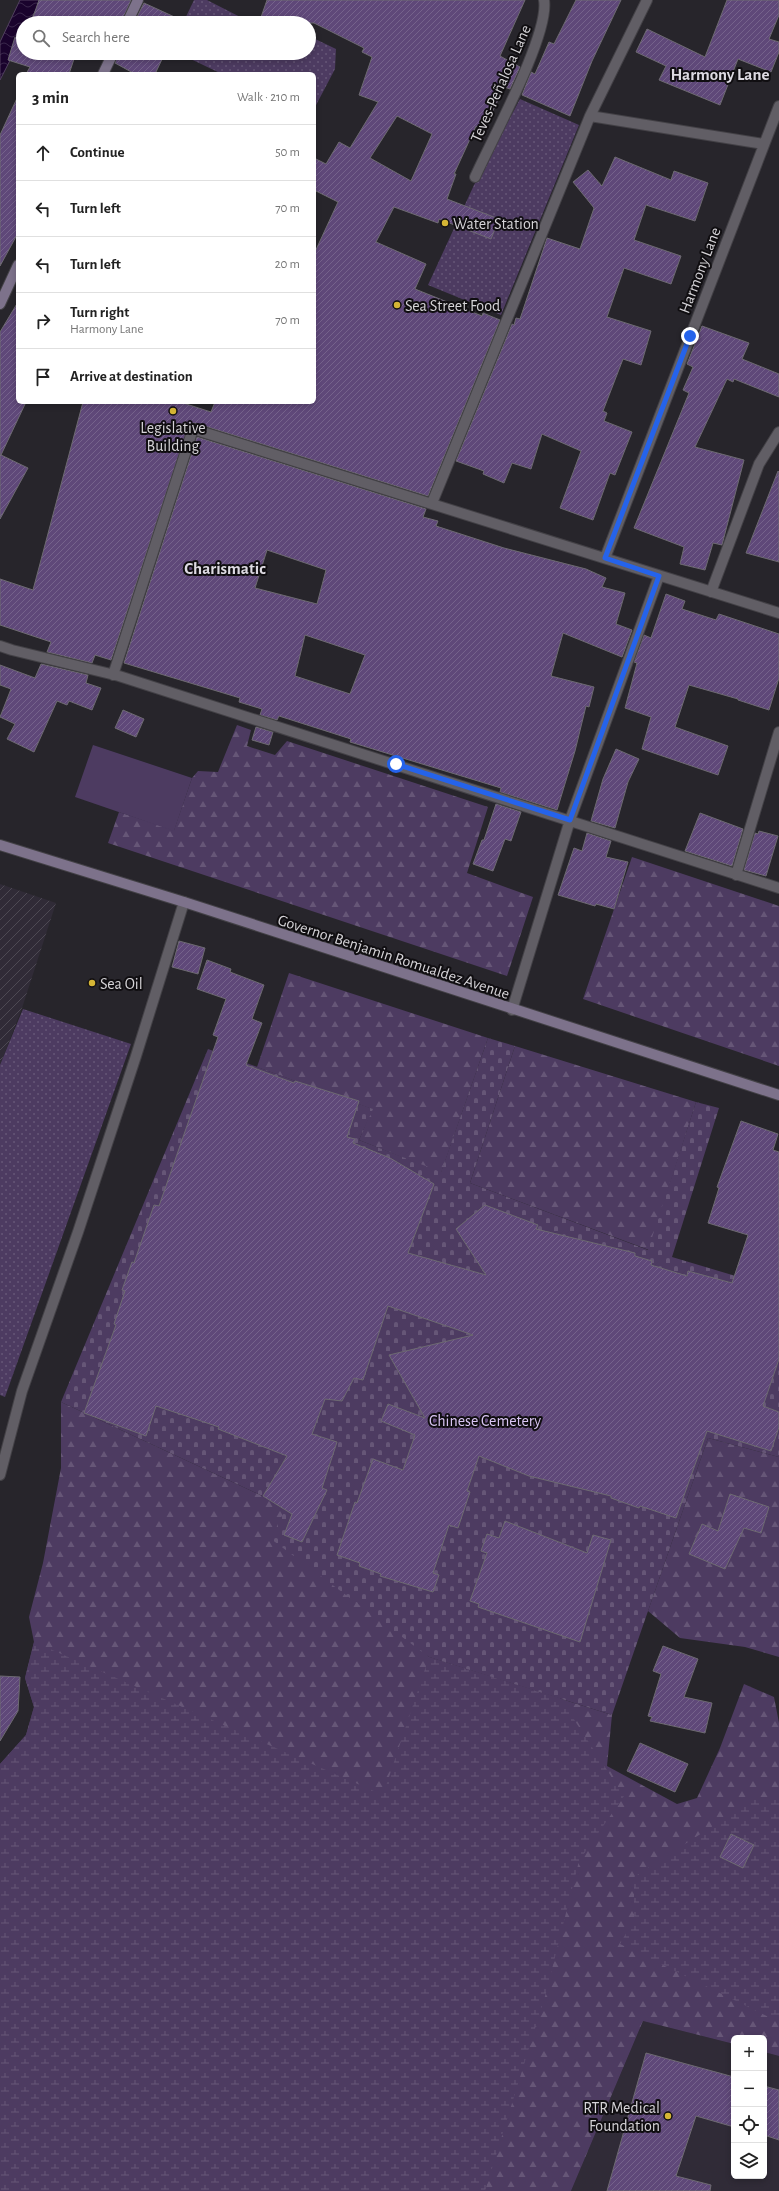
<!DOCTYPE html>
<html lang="en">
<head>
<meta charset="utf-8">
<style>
	body { margin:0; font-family:"Alegreya Sans",sans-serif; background:#f2f2f2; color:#222 }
	.controls { position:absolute; right:12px; bottom:12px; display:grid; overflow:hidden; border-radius:6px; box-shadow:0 2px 6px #0003 }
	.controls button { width:36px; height:36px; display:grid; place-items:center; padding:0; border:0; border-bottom:1px solid #e0e0e0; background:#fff; color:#222; font:20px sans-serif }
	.stop { position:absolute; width:12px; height:12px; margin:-9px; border:3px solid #2563eb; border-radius:50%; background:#fff }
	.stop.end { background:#2563eb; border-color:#fff; box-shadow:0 1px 4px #0008 }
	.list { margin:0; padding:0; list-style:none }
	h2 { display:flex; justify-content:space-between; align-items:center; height:52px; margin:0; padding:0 16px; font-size:17px }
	h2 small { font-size:13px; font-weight:400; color:#767676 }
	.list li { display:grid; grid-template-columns:26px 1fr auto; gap:12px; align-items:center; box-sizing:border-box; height:56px; padding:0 16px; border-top:1px solid #e0e0e0 }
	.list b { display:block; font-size:15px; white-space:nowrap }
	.list p { margin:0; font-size:13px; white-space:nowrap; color:#767676 }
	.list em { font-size:13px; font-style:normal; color:#767676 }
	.icon { flex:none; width:22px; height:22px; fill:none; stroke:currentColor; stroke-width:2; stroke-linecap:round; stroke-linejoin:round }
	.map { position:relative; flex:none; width:779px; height:2191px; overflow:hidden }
	.search { position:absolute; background:#fff; box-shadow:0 2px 6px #0003; left:16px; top:16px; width:300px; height:44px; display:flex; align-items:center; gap:10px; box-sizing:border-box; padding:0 14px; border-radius:22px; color:#767676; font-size:15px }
	.panel { position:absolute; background:#fff; box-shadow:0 2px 6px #0003; left:16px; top:72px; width:300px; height:332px; border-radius:6px }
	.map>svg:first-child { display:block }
</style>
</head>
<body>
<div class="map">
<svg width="779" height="2191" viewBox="0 0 779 2191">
	<defs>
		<pattern id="industrial-furrows" width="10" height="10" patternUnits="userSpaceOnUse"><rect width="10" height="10" fill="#302b37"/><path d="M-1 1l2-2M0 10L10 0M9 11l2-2" fill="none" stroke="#4d4953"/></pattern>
		<pattern id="grass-dots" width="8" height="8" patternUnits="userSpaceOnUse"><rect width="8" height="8" fill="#4d3b61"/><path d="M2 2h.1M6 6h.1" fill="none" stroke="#665677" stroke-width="1.8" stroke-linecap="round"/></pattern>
		<pattern id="forest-firs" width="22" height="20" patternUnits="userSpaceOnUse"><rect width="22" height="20" fill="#4d3b61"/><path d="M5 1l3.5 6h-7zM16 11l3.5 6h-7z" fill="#665677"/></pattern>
		<pattern id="wetland-marsh" width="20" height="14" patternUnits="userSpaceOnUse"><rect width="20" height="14" fill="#4d3b61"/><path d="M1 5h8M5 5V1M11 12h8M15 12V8" fill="none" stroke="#665677"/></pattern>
		<pattern id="cemetery-stones" width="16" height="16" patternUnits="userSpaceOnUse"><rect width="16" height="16" fill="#4d3b61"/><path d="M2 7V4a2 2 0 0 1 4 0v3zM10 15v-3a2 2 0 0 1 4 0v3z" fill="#665677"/></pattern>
		<pattern id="water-waves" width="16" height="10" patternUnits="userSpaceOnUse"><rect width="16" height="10" fill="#1a032d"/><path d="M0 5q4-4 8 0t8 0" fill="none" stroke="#3a274b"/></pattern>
		<pattern id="building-hatch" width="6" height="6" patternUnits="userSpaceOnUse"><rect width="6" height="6" fill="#5f4879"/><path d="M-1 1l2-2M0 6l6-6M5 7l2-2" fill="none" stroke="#75628b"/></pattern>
	</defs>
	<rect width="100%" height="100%" fill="#27252b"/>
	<path fill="#302b37" d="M643,2021L734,2044V2176H764V2052L779,2056V2191H571Z"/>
	<path fill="url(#industrial-furrows)" d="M0,884L56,903L22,1008L0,1065Z"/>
	<path fill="url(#grass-dots)" d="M194,0H207L252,23H183Z
		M309,36L336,49L335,69L314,109V74H222L178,53H309Z
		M520,99L579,125L501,315L428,285L474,185Z
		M23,1009L131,1044L5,1397L0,1395V1065Z"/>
	<path fill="url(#forest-firs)" d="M237,725L251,730L247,746L275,755L287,741L488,807L467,873L533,897L507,976L108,843L119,812L174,830L192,778L198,771L218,772Z
		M632,857L779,906V1066L583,999Z
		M289,973L488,1038L441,1173L359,1140L372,1109L257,1067Z
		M515,1046L696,1102L649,1250L470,1183Z
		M61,1402L286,1507L429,1657L612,1715L607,1766L677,1804L697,1798L720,1748L744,1684L774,1697L779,1723V2056L764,2052V2038H734V2044L643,2021L571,2191H0V1764L26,1735L34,1707L25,1678L34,1642L29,1617L43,1563L61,1468Z
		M708,1438L779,1457V1657L745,1647L680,1638L648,1611Z"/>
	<path fill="url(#wetland-marsh)" d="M34,1642L383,1795L429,1657L560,1698L624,1796L579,1861L546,1993L485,2191H0V1764L26,1735L34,1707L25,1678Z
		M753,1800H779V2022L620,1944L634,1919V1877Z"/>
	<path fill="url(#cemetery-stones)" d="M488,1038L515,1046L470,1183L648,1250L696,1102L719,1108L672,1257L779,1289V1457L708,1438L612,1715L429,1657L271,1539L286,1507L61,1402L208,1049L373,1109L359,1140L441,1172Z"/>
	<path fill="#4d3b61" d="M93,745L192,778L174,831L75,797Z"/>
	<path fill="url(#water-waves)" stroke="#524160" d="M20,0H41L29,23H23V35L0,80V42Z"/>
	<path fill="url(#building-hatch)" stroke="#6d6a71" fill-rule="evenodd" d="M39,0H131L121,23H31Z
		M267,0H525L500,56L520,67L510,89L504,87L484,130L476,126L454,174H456L447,199L499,219L491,239L439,219L438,223L394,207L376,242L426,264L415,289L482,316L483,313L500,320L428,496L195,423L189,424L111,660L95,655L92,663L47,652L51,642L0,625V579L33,590L83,402H180L211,412L215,402H314V254L338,202L314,190V158L326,164L339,142L350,148L378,102L359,95L372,57L362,52L364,48L314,23H259ZM397,116L432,134L411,181L370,158Z
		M576,0H621L592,61L570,116L522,95L531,72L535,74L549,42L554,44Z
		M727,0H779V15L769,39L779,42V52L771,72L738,59L720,105L659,80L666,66L636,52L647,29L705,57Z
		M144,3L179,19L178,23H134Z
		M15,37L23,40V53H92L90,58L76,53L69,74H26L30,67L8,60Z
		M119,53H165L155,74H135L115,63Z
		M18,96V233L0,266V135Z
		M615,157L671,180L674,171L708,183L695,221L646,205L634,240L681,256L671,284L624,268L607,317L651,331L641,365L623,359L603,411L607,413L604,421L632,432L615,475L610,473L593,520L560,508L581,451L542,434L531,469L512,463L504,483L483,474L484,471L456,461L512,324L514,325L516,318L520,319L547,238L580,249L594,208L573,182L588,170L602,186Z
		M18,302V402H26L1,455L28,468L0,519V332Z
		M702,326L749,343L742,359L779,374V397L734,379L733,382L727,379L695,447L744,460L722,545L713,543L705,570L680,564L684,547L634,528L689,393L683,390L693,367L687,364Z
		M197,437L426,509L423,517L438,521L436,526L504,548L586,569L606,578L602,587L625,593L616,624L632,630L622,657L563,633L551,676L594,687L589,707L586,706L575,751L557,810L500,792L501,788L350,742L351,739L279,716L277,720L260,715L262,709L239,702L240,698L124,663ZM267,550L326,570L317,604L255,588ZM305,635L365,655L350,694L295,676Z
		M778,471L779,472V562L746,553Z
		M666,594L685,601L682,609L716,620L719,614L779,634V678L769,710L738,700V699L689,685L675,727L728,746L718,775L642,749L651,717L625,708L637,663L634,662L644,635L651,638Z
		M41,664L88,675L86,683L101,688L92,710L69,701L67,705L57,701L34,752L7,739L15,724L0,717L11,689L0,685V665L35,678Z
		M123,710L144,719L136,737L115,728Z
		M256,727L273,732L269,745L252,740Z
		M616,749L639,759L628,782L615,828L591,821L603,779Z
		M496,804L521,812L511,841L505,839L493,871L473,864L482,840H484Z
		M700,813L743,829L732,866L685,851Z
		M759,831L778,836L766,876L744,870L755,833L758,834Z
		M587,833L611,841L606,857L628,862L614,909L596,904L595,906L558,895L574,848L582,851Z
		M179,941L205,948L198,974L172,967Z
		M207,960L231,969L230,972L264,985L252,1019L262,1023L246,1065L294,1083L295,1081L359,1101L347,1137L355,1139L353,1143L390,1158L434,1184L408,1253L486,1275L456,1229L485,1205L538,1225L536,1229L635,1253V1256L652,1261L651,1265L687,1276L688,1271L732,1283L748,1235L708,1223L719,1188L717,1187L741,1121L778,1134L773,1150L779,1152V1359L763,1406L779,1412V1427L771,1451L707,1431L676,1518L640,1506L639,1508L611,1498V1496L529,1476L479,1456L467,1491L470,1492L458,1528L449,1525L433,1573L439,1575L433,1592L380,1576L381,1574L359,1566L360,1563L337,1555L355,1502L357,1503L373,1459L403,1470L415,1435L381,1421L388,1404L425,1418L389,1355L473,1335L388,1306L363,1380L354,1378L342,1401L325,1399L312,1434L337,1442L322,1488L327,1490L302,1542L284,1535L292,1514L263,1496L287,1456L218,1429L219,1427L156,1406L146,1436L84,1413L116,1325L114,1324L125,1291L122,1290L132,1262L134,1263L154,1205L159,1206L218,1037L213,1035L226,999L197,989Z
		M730,1494L769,1507L761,1533L744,1528L725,1569L689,1554L702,1524L718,1531Z
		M505,1521L587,1553L593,1535L611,1540L580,1642L478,1607L479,1604L470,1601L487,1553L481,1551L487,1534L499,1538Z
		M663,1646L698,1659L684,1697L712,1703L705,1733L650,1721L652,1717L648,1716L661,1674L653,1671Z
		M0,1676L20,1677L18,1711L0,1741Z
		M640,1743L688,1764L675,1792L627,1771Z
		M731,1834L754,1845L743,1868L720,1857Z
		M646,2053L734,2077V2127L696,2116L676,2176L711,2185L710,2191H607Z
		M764,2086L779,2090V2140L764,2135Z"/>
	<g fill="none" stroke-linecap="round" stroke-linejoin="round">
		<g stroke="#434146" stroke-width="12">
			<path id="street" d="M590,116L764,144
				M475,177C491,141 550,34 544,0
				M432,503L590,116L647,0
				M605,558L779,106
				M711,592L759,464L779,432
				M0,646L12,650L119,676L779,888
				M113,675L193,429L779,613
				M736,875L779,732
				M512,1010L570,820L659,576
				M0,1475L22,1391L78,1232L136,1056L184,902"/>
		</g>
		<g stroke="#434146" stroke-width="12">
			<path id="secondary" d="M127,23L138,0
				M103,74L113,53
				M0,304L18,265
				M0,845L184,902L779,1095"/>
		</g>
		<use href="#street" stroke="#615e65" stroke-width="10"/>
		<use href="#secondary" stroke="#7d728b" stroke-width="10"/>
	</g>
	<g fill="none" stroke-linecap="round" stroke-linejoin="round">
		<path stroke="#2563eb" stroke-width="5" d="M396,764L570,820L659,576L605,558L690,336"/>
	</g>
	<g fill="#d5b535" stroke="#100e11" stroke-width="1.5">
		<circle cx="445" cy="223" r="4"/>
		<circle cx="397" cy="305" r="4"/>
		<circle cx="173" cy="411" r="4"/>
		<circle cx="92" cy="983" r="4"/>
		<circle cx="668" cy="2116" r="4"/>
	</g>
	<g text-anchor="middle" stroke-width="4" stroke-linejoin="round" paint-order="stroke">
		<g font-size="16" fill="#d5d3d7" stroke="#100e11">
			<text transform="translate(500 83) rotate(-66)" y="6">Teves-Peñalosa Lane</text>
			<text transform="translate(699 270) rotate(-69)" y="6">Harmony Lane</text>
			<text transform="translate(394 956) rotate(18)" y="6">Governor Benjamin Romualdez Avenue</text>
		</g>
		<g font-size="16" fill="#d5d3d7" stroke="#100e11" text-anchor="start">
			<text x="453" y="229">Water Station</text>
			<text x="405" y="311">Sea Street Food</text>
			<text x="173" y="433" text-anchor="middle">Legislative<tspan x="173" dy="18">Building</tspan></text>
			<text x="100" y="989">Sea Oil</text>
			<text x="660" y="2113" text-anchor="end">RTR Medical<tspan x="660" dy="18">Foundation</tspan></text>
		</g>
		<g font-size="16" fill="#dac6f4" stroke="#100e11">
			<text x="485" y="1426">Chinese Cemetery</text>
		</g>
		<g font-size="17" font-weight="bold" fill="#dddae2" stroke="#100e11">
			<text x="720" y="80">Harmony Lane</text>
			<text x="225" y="574">Charismatic</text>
		</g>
	</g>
</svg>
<div class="controls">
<button>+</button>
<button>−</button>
<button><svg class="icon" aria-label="locate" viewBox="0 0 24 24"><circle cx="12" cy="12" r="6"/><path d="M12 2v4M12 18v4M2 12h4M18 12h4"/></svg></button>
<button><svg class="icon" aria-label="layers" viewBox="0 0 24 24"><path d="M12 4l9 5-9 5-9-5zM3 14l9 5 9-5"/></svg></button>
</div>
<div class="stop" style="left:396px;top:764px"></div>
<div class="stop end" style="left:690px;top:336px"></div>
<div class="search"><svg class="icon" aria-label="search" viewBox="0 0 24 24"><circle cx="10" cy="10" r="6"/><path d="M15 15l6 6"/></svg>Search here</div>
<section class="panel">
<h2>3 min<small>Walk · 210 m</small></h2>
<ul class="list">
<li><svg class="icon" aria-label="ahead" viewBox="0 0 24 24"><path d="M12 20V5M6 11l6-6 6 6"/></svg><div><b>Continue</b></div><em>50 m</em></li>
<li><svg class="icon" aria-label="left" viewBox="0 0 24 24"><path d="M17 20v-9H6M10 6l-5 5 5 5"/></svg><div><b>Turn left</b></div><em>70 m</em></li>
<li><svg class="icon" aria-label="left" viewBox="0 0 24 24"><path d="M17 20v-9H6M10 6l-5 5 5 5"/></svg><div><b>Turn left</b></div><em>20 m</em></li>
<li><svg class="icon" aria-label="right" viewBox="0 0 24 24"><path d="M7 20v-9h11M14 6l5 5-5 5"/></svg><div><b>Turn right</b><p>Harmony Lane</p></div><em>70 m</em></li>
<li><svg class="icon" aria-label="arrive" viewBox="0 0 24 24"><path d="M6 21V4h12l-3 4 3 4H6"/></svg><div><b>Arrive at destination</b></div></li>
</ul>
</section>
</div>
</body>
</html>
